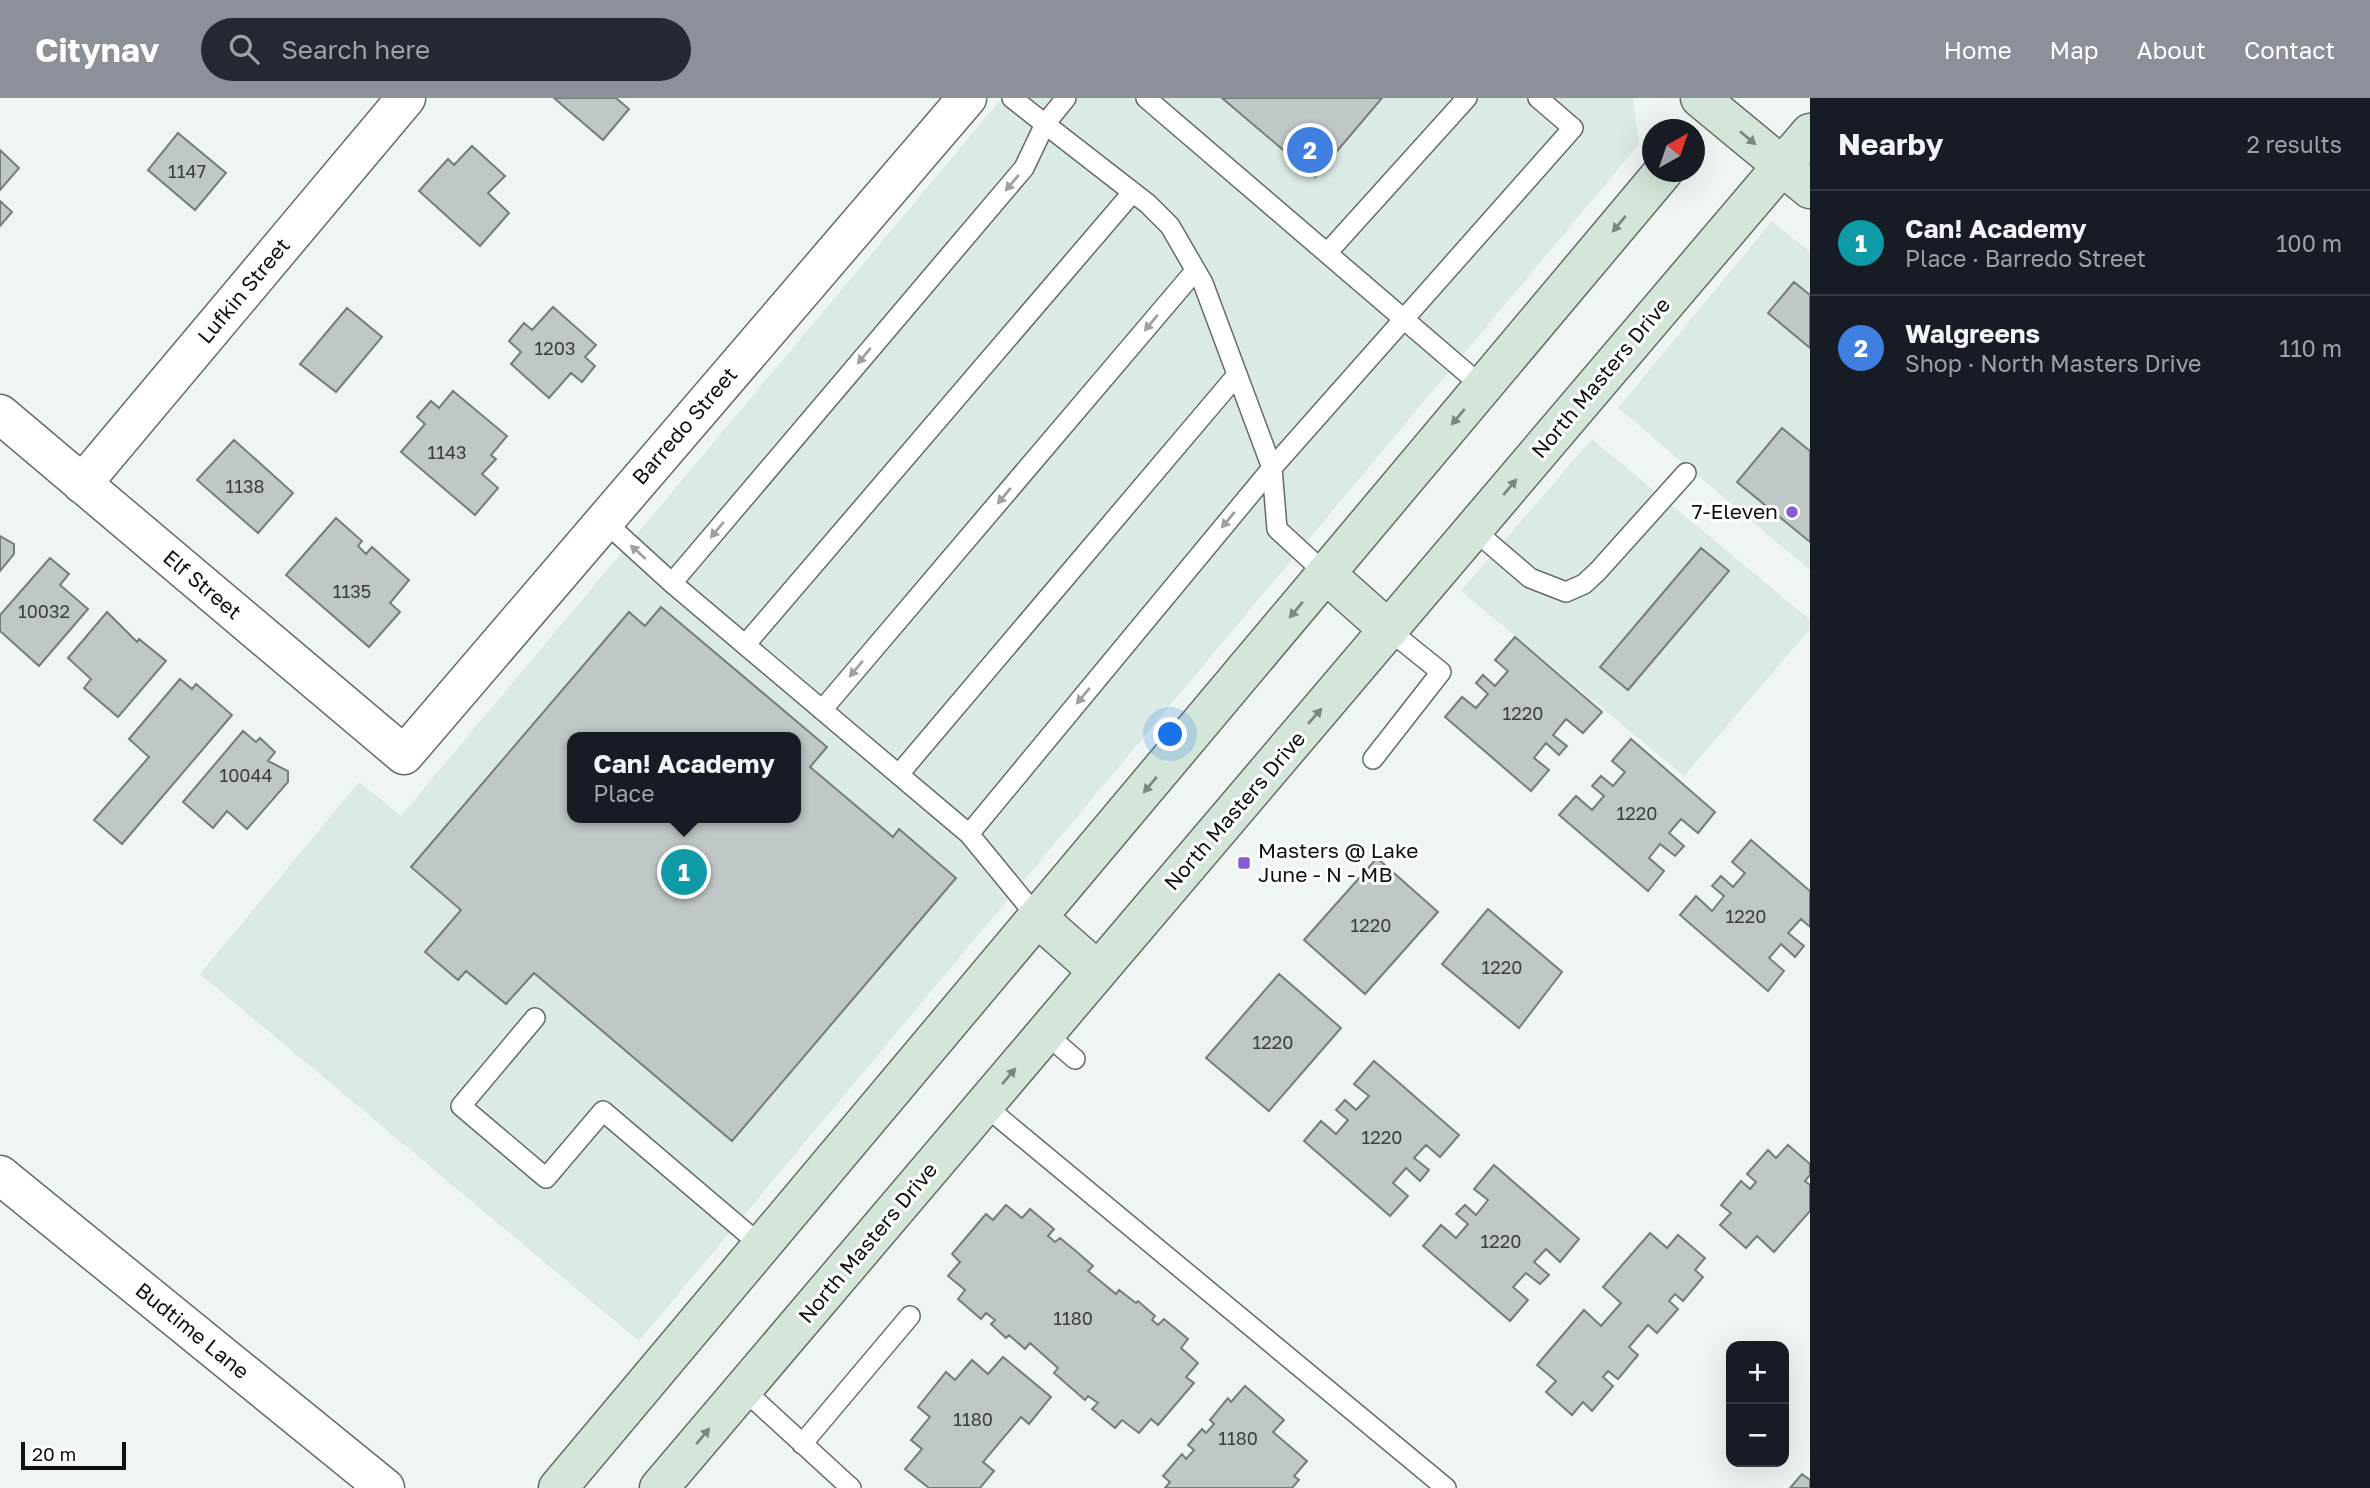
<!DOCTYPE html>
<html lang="en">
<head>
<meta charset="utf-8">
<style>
	body { margin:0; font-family:"Golos Text",sans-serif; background:#242831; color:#f1f3f6 }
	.controls { position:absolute; right:21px; bottom:21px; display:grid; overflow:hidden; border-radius:14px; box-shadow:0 7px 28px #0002 }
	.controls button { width:63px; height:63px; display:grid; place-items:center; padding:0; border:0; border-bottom:2px solid #363941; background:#171b24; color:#f1f3f6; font:35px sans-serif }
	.compass { position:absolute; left:1642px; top:21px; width:63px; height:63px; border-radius:50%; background:#171b24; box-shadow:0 7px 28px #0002; rotate:40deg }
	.scale { position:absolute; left:21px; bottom:18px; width:105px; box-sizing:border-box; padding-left:7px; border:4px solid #101211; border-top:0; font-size:19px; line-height:24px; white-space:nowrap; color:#101211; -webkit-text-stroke:5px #fff; paint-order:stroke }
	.you { position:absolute; left:1171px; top:637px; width:24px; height:24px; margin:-18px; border:5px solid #fff; border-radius:50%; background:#1a73e8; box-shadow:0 0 0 10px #1a73e833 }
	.badge { display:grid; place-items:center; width:46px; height:46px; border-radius:50%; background:#8c9099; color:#fff; font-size:23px; font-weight:700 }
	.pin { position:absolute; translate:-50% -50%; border:4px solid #fff; box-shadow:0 2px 7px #0006 }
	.popup { position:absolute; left:567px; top:634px; width:234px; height:91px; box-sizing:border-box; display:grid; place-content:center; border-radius:14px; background:#171b24; filter:drop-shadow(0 2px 5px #0005); font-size:23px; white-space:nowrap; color:#9ea1a6 }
	.popup b { font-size:26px; color:#f1f3f6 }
	.popup::after { content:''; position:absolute; left:50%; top:100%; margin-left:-14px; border:14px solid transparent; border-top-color:#171b24 }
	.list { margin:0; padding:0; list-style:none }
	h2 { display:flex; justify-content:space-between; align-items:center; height:91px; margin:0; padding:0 28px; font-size:30px }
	h2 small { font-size:23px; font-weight:400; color:#9ea1a6 }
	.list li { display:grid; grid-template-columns:46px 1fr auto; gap:21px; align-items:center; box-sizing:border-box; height:105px; padding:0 28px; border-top:2px solid #363941 }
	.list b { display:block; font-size:26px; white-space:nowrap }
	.list p { margin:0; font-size:23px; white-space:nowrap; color:#9ea1a6 }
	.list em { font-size:23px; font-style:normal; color:#9ea1a6 }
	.icon { flex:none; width:38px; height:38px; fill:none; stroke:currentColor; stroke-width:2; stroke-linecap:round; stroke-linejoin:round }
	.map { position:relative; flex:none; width:1810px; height:1390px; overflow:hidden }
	header { display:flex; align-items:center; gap:42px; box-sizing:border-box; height:98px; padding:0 35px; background:#8c9099; color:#fff }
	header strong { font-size:33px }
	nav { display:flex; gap:38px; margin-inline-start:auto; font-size:24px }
	.search { width:490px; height:63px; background:#242831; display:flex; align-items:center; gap:18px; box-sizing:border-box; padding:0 24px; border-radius:38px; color:#9ea1a6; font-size:26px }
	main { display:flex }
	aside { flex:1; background:#171b24 }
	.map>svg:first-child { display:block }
</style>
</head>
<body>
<header>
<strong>Citynav</strong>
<div class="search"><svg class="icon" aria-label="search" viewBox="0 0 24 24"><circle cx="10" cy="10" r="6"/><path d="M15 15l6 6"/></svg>Search here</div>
<nav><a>Home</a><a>Map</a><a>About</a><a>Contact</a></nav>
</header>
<main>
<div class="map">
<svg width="1810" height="1390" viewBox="0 0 1810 1390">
	<rect width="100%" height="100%" fill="#eff5f3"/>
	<path fill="#dbeae5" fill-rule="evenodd" d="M1002,0H1633L1639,46L639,1243L200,876L359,684L401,718ZM572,639H796V720H572Z
		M1772,123L1810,154V472L1618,310Z
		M1592,341L1810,522V531L1684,678L1461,493Z"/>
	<path fill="#c0c7c7" stroke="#767c7c" stroke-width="2" fill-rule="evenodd" d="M554,0H616L629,11L603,42Z
		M1222,0H1382L1315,79Z
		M178,35L226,75L195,112L148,72Z
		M472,48L505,78L488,95L509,115L480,148L419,93L448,61L454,67Z
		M0,52L19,70L0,92Z
		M0,103L12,114L0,128Z
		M1794,184L1810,197V250L1768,215Z
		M553,209L596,247L585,259L595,268L582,284L571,275L549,300L511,266L521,254L509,243L524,225L532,232Z
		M347,210L382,239L336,294L300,266Z
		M453,293L507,338L491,357L496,361L482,376L498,390L475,417L401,354L425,326L417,319L431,303L439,310Z
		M1782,330L1810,353V444L1737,384Z
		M234,342L293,395L258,435L197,382Z
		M336,420L362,443L358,448L366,456L372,449L409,482L390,505L400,514L369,549L286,477Z
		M0,438L14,446V456L0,473Z
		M1701,450L1729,473L1628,592L1600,569Z
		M50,460L69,476L60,487L88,511L39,568L0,533V517Z
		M661,509L827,649L810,669L893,739L899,731L956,780L732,1043L534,875L506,906L466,873L458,882L425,854L461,812L411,769L629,514L645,528ZM572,639H796V720H572Z
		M107,514L137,544L139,541L166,563L118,619L84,590L91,581L68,560Z
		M1515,539L1602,614L1583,635L1566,621L1553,637L1567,648L1559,657L1546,645L1534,660L1549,672L1531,693L1445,619L1462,599L1476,610L1488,596L1476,585L1483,577L1495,588L1508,573L1495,562Z
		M180,581L192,591L196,586L232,617L122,746L94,722L149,659L129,641Z
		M243,633L256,644L260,640L275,654L268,663L288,673V684L247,731L227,713L213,730L183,704Z
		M1631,641L1715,714L1698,735L1681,721L1669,735L1684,748L1675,758L1660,746L1649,760L1664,773L1648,793L1559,717L1576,698L1592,712L1604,698L1592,688L1601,678L1613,688L1625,674L1612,663Z
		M1751,742L1810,793V829L1801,821L1788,835L1804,848L1795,859L1781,846L1769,860L1784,873L1768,893L1680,817L1696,798L1712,813L1724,798L1712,788L1721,778L1733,789L1745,775L1732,764Z
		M1377,760L1438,814L1365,896L1304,842Z
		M1488,811L1562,874L1519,930L1442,866Z
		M1279,876L1341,930L1269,1013L1206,960Z
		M1374,963L1459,1037L1440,1059L1426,1047L1414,1060L1429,1072L1420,1083L1406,1070L1393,1085L1408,1098L1390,1118L1304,1043L1321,1023L1336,1036L1348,1022L1336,1012L1345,1002L1356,1012L1369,998L1354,986Z
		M1788,1047L1810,1066V1077L1805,1083L1810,1087V1113L1774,1154L1757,1138L1746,1150L1720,1127L1731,1115L1721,1107L1741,1083L1750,1091L1756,1084L1747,1076L1768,1052L1776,1060Z
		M1494,1067L1579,1141L1560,1164L1546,1151L1534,1164L1549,1177L1540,1186L1526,1175L1513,1189L1528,1202L1510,1223L1423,1148L1441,1127L1456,1140L1468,1126L1456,1116L1465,1107L1476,1117L1488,1102L1474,1091Z
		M1006,1107L1022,1120L1030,1111L1054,1131L1048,1138L1055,1144L1060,1140L1077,1154L1093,1168L1088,1173L1116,1196L1119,1192L1136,1205L1138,1203L1155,1218L1152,1222L1158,1227L1164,1221L1188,1241L1181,1250L1198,1265L1186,1279L1194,1285L1158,1327L1151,1321L1139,1335L1122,1322L1115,1330L1092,1311L1098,1305L1088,1298L1085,1302L1054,1275L1058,1270L1030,1245L1025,1251L1009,1237L1006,1240L991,1226L995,1222L986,1215L981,1221L958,1201L965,1192L948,1178L960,1164L952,1156L986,1116L993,1122Z
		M1650,1135L1667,1150L1678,1137L1705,1160L1695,1172L1703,1179L1683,1203L1675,1196L1669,1203L1678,1211L1657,1235L1648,1227L1629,1249L1638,1257L1618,1281L1608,1273L1603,1279L1613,1288L1592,1313L1583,1304L1572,1317L1546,1294L1556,1283L1537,1267L1584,1212L1601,1228L1621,1205L1603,1189Z
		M1003,1259L1051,1299L1029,1326L1021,1319L983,1364L994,1373L980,1390H929L905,1371L922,1351L911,1342L930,1319L918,1309L946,1274L955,1282L972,1262L988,1276Z
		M1245,1288L1284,1322L1273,1334L1307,1363L1294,1378L1299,1382L1292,1390H1165L1170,1384L1163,1378L1182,1356L1186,1361L1194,1352L1188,1347L1202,1331L1206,1335L1214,1326L1210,1322L1228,1300L1231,1304Z
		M1802,1376L1810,1382V1390H1790Z"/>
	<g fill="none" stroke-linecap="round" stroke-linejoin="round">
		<g stroke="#666b69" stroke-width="22">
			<path id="service" d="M1012,0L1045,26L1066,0
				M1146,0L1483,289
				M1327,155L1467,0
				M604,423L672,485L969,736L1038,820
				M1474,432L1530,480L1566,494L1584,486L1598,473L1686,375
				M1326,476L1277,431L1272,370L1573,30L1538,0
				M672,485L1024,70L1045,26L1148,106L1170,128L1203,185L1272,370L969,736
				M745,547L1132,95
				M822,612L1195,173
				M1373,661L1441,574L1389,532
				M899,676L1237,277
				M535,920L461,1008L546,1080L603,1013L763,1149
				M1045,935L1075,961
				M984,1007L1446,1390
				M743,1291L851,1390
				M802,1346L910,1218"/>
		</g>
		<g stroke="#666b69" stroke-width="41">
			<path id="minor" d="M0,316L404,657L967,0
				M82,386L406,0
				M0,1077L385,1390"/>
		</g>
		<g stroke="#666b69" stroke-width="41">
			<path id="secondary" d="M1700,0L1810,91
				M1326,476L1389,532
				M1038,820L1098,873
				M558,1390L1663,74
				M659,1390L1810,35"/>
		</g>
		<use href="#service" stroke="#fff" stroke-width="19"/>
		<use href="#minor" stroke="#fff" stroke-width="38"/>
		<use href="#secondary" stroke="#d4e6d9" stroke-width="38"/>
	</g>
	<defs><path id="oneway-solid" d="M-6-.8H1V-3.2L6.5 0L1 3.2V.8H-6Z" transform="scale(1.75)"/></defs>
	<g fill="#7c877f">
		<use href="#oneway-solid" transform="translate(1748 40) rotate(40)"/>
		<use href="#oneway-solid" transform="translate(1619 126) rotate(130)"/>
		<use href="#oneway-solid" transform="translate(1458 319) rotate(130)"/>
		<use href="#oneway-solid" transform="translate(1510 389) rotate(-50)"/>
		<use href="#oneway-solid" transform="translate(1296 512) rotate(130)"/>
		<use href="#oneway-solid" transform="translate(1315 618) rotate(-49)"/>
		<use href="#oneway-solid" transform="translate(1150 687) rotate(130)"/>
		<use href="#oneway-solid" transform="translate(1009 978) rotate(-50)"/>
		<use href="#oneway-solid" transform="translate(703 1338) rotate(-50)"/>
	</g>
	<g fill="#9fa0a0">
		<use href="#oneway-solid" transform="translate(1012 85) rotate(130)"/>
		<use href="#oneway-solid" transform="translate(1151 225) rotate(130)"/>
		<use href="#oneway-solid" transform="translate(864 258) rotate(130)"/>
		<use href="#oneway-solid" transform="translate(1004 398) rotate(130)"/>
		<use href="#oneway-solid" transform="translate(1228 422) rotate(130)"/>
		<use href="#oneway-solid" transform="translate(717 432) rotate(130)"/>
		<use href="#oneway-solid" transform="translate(638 454) rotate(-138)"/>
		<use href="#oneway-solid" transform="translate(856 571) rotate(130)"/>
		<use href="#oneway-solid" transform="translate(1083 598) rotate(130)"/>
	</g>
	<g fill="#865bd4" stroke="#fff" stroke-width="2.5">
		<circle cx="1792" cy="414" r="7"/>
		<rect x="1237" y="758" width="14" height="14" rx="3.5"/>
	</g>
	<g text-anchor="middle" stroke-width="6" stroke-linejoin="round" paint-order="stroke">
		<g font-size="18" fill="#3c3f3e">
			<text x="187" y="80">1147</text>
			<text x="555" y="257">1203</text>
			<text x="447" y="361">1143</text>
			<text x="245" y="395">1138</text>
			<text x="352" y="500">1135</text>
			<text x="44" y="520">10032</text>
			<text x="1523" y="622">1220</text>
			<text x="246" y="684">10044</text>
			<text x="1637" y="722">1220</text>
			<text x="1746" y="825">1220</text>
			<text x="1371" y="834">1220</text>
			<text x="1502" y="876">1220</text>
			<text x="1273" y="951">1220</text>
			<text x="1382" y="1046">1220</text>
			<text x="1501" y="1150">1220</text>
			<text x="1073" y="1227">1180</text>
			<text x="973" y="1328">1180</text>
			<text x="1238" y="1347">1180</text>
		</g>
		<g font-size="21" fill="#101211" stroke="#fff">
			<text transform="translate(244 193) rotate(-50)" y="7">Lufkin Street</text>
			<text transform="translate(1601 280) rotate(-50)" y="7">North Masters Drive</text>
			<text transform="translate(685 328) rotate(-49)" y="7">Barredo Street</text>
			<text transform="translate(202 487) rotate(40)" y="7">Elf Street</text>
			<text transform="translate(1235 713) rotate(-49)" y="7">North Masters Drive</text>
			<text transform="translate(868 1145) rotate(-50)" y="7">North Masters Drive</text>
			<text transform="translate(192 1233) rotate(39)" y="7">Budtime Lane</text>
		</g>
		<g font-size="21" fill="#101211" stroke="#fff" text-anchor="end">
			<text x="1778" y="421">7-Eleven</text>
			<text x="1258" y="760" text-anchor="start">Masters @ Lake<tspan x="1258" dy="24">June - N - MB</tspan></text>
		</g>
	</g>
</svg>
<div class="controls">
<button>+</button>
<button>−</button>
</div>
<svg class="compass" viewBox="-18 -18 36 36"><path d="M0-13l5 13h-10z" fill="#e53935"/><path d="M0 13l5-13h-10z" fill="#9ea1a6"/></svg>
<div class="scale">20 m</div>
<div class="you"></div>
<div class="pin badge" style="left:684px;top:774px;background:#0f9aa8">1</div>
<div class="popup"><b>Can! Academy</b>Place</div>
<div class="pin badge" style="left:1310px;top:52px;background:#3f7fe0">2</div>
</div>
<aside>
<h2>Nearby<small>2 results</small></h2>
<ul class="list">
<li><span class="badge" style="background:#0f9aa8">1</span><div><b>Can! Academy</b><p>Place · Barredo Street</p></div><em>100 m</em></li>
<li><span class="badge" style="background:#3f7fe0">2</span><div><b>Walgreens</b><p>Shop · North Masters Drive</p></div><em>110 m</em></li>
</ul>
</aside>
</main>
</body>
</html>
